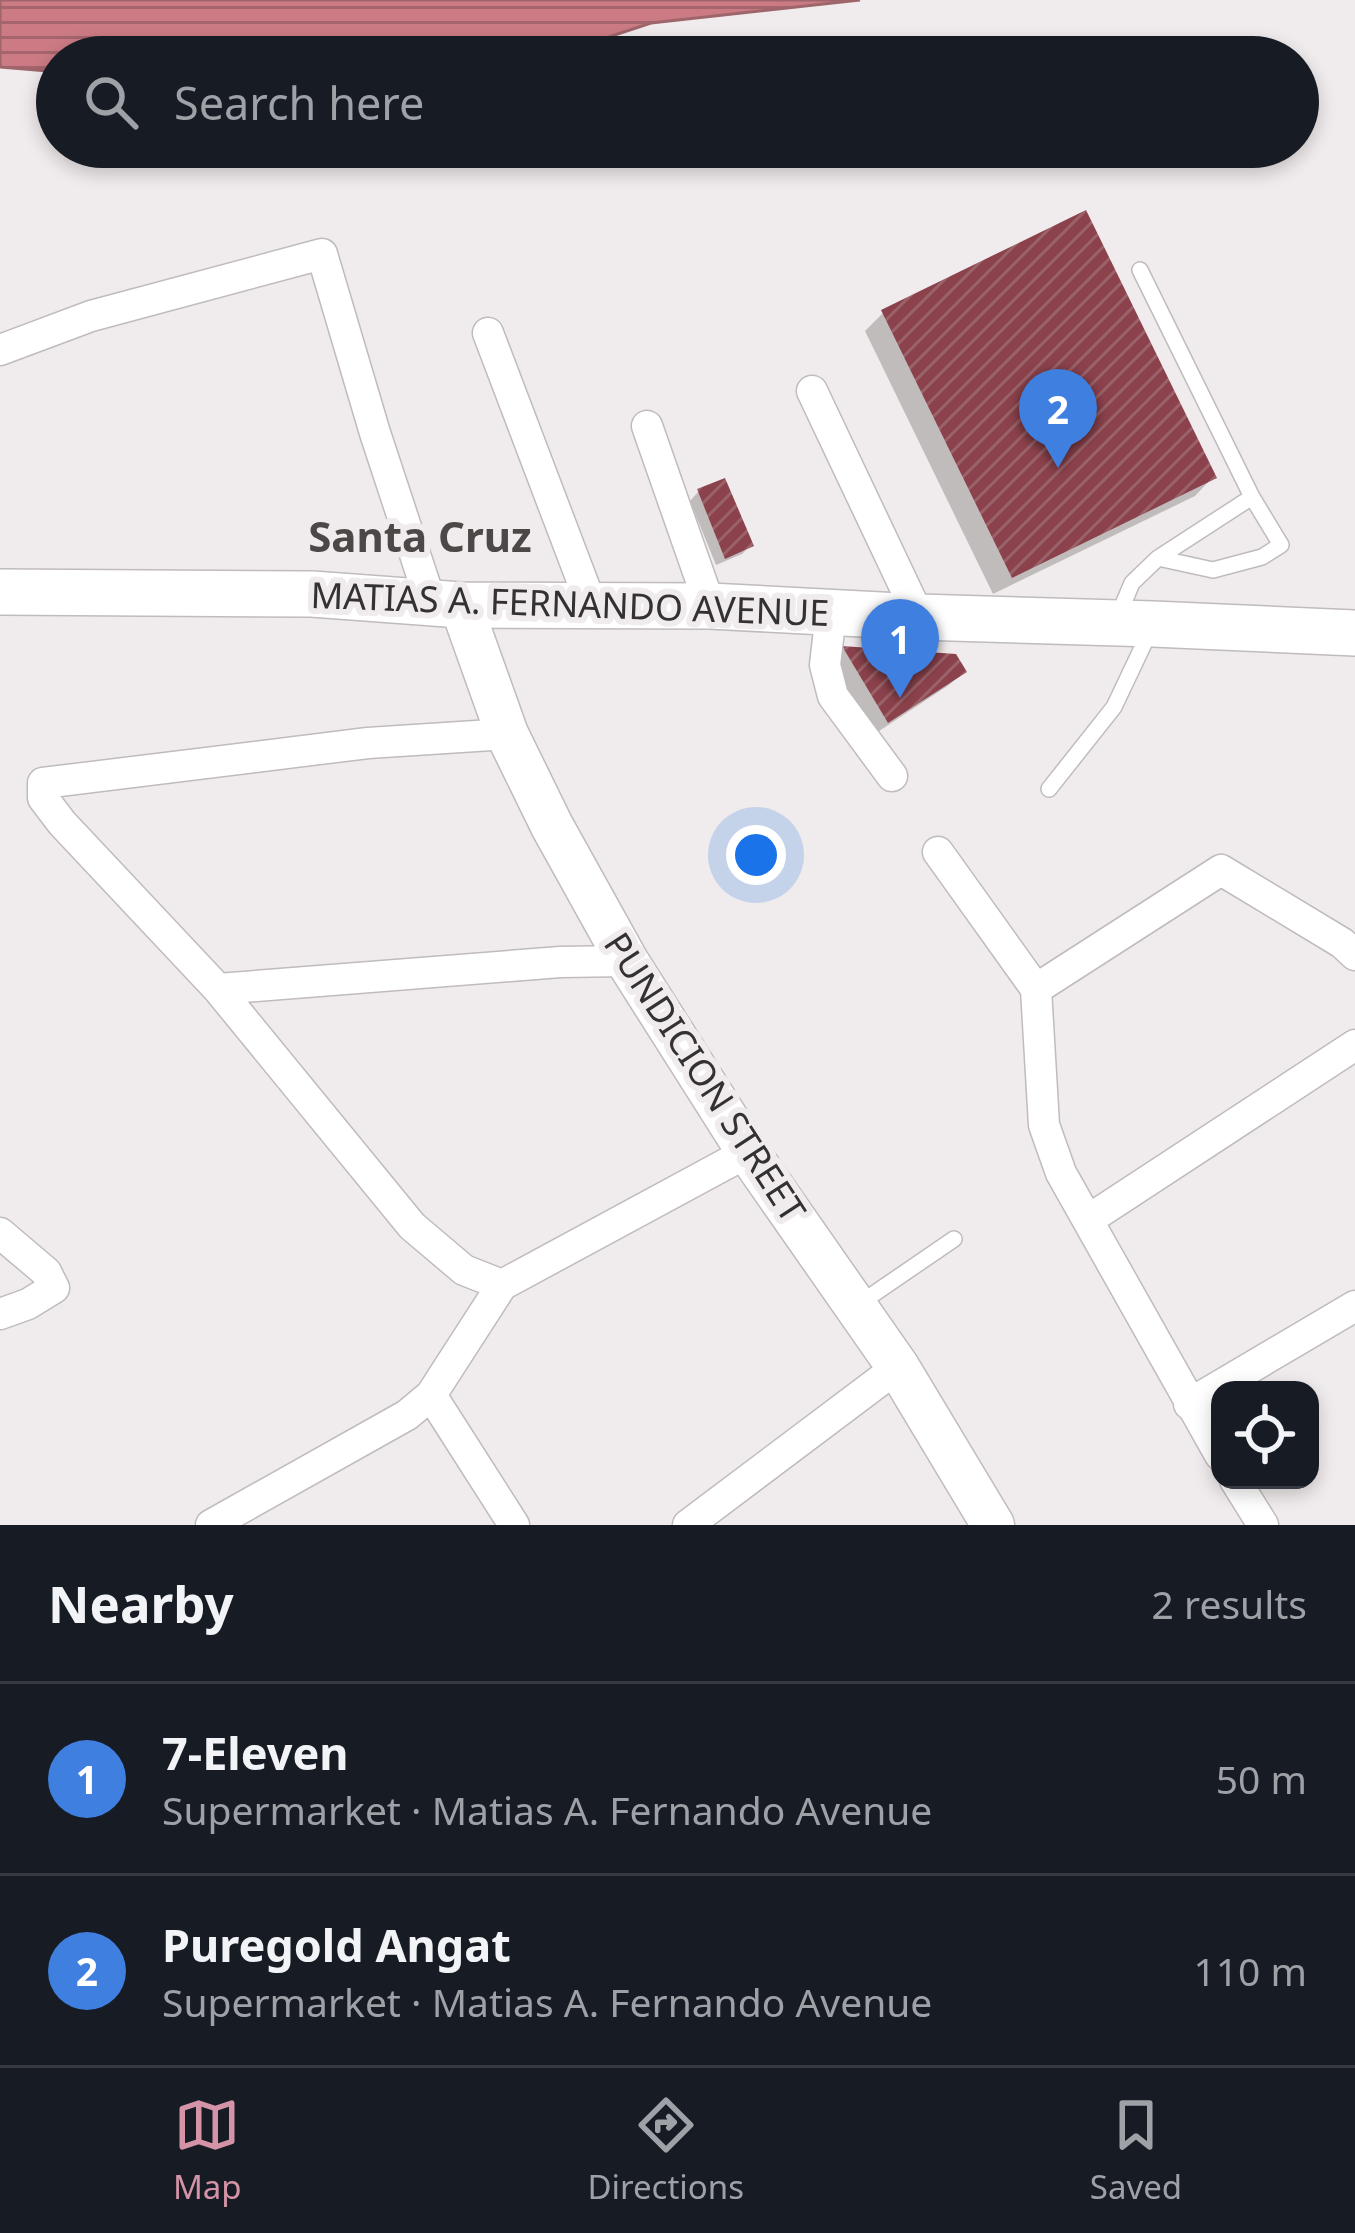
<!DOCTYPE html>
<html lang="en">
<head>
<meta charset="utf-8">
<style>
	body { margin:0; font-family:"Noto Sans",sans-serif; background:#242831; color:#f1f3f6 }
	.controls { position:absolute; right:36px; bottom:36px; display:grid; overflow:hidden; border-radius:24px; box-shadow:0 6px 18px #0003 }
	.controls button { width:108px; height:108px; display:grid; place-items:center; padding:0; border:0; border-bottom:3px solid #363941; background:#171b24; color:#f1f3f6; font:60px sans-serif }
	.you { position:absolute; left:756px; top:855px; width:42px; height:42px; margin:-30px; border:9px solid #fff; border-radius:50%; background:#1a73e8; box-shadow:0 0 0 18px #1a73e833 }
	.badge { display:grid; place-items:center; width:78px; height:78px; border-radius:50%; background:#d493a6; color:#fff; font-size:39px; font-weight:700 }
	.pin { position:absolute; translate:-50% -99px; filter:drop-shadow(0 3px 6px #0008) }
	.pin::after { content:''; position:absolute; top:63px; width:42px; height:36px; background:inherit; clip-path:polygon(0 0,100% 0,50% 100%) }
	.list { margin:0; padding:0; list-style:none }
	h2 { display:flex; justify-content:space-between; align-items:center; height:156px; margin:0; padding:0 48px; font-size:51px }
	h2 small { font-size:39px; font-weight:400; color:#9ea1a6 }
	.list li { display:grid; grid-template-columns:78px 1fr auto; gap:36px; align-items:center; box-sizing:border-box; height:192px; padding:0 48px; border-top:3px solid #363941 }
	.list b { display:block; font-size:45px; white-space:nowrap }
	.list p { margin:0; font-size:39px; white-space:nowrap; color:#9ea1a6 }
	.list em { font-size:39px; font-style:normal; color:#9ea1a6 }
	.icon { flex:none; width:66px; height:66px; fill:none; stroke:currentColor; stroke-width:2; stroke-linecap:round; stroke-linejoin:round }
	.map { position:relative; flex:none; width:1355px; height:1525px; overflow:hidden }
	.search { position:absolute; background:#171b24; box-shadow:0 6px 18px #0003; left:36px; right:36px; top:36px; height:132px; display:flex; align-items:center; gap:30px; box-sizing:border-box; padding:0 42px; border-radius:66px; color:#9ea1a6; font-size:45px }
	.sheet { height:540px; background:#171b24 }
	nav { display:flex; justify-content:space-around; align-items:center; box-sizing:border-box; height:168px; border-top:3px solid #363941; background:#171b24; font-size:33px; color:#9ea1a6 }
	nav a { display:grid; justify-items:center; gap:6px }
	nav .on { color:#d493a6 }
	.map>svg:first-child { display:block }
</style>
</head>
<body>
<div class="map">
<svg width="1355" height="1525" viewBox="0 0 1355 1525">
	<defs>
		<pattern id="water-rules" width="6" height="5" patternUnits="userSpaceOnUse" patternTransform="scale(3)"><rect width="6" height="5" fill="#cc7b84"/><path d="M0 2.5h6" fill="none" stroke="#a6656d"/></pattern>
		<pattern id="building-hatch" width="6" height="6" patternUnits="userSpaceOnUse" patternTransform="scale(3)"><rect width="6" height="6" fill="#8c424c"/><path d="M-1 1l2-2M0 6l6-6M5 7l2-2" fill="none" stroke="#9a6269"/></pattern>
	</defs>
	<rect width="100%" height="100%" fill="#f0ebec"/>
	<path fill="url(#water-rules)" stroke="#9e656b" stroke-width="3" d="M0,0H860L651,23L575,48L563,57H57V74L48,71L0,67Z"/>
	<path fill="#0003" d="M883,313L1213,477L1195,496L993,594L865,331Z
		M698,492L750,546L742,554L716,565L690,501Z
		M843,649L954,657L963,672L949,685L873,735L831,662Z"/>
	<path fill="url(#building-hatch)" d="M1086,210L1217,478L1012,578L881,310Z
		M725,478L754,546L725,559L697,489Z
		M842,646L956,654L967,672L888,723Z"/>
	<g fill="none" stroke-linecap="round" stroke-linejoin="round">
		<g stroke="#c0bbbc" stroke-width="18">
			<path id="lane" d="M1158,558L1213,570L1262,557L1281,545L1252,497
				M1119,614L1132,583L1158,558L1252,497L1140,270
				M1049,789L1114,707L1150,631
				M859,1304L954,1239"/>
		</g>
		<g stroke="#c0bbbc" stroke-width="33">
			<path id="street" d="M488,333L591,604
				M0,350L91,316L322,254L375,433L431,603
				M812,391L919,617
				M647,426L710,606
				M831,613L825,665L833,696L892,776
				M938,852L1036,989L1044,1125L1061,1173L1220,1455
				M218,989L560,962L627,961
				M1036,989L1221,870L1342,943L1355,955
				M1088,1220L1355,1045
				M0,1233L46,1272L54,1288L28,1304L0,1314
				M502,1285L464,1270L412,1226L218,989L62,823L43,798V783L368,743L507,734
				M431,1395L514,1525
				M1189,1404L1355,1306
				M1235,1480L1263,1525
				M211,1525L407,1415L431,1395L502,1285L748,1152
				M688,1525L898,1367"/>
		</g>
		<g stroke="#c0bbbc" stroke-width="45">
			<path id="secondary" d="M461,605L507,734L552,826L627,961L748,1152L898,1367L993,1525"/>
		</g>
		<g stroke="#c0bbbc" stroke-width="48">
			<path id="primary" d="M0,592L312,594L461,605L710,606L919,617L1153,624L1355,633"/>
		</g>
		<use href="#lane" stroke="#fff" stroke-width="15"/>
		<use href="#street" stroke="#fff" stroke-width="30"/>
		<use href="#secondary" stroke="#fff" stroke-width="42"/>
		<use href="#primary" stroke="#fff" stroke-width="45"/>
	</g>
	<g text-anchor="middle" stroke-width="12" stroke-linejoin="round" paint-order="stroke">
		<g font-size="36" fill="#333131" stroke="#f0ebec">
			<text transform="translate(570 604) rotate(2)" y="13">MATIAS A. FERNANDO AVENUE</text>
			<text transform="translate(705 1077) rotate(57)" y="13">PUNDICION STREET</text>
		</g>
		<g font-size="42" font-weight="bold" fill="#4c4848" stroke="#f0ebec">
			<text x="420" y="552">Santa Cruz</text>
		</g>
	</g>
</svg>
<div class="controls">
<button><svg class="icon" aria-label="locate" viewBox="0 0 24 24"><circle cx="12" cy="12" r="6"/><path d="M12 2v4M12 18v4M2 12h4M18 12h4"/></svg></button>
</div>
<div class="you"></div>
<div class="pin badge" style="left:900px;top:698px;background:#3f7fe0">1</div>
<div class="pin badge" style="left:1058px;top:468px;background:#3f7fe0">2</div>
<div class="search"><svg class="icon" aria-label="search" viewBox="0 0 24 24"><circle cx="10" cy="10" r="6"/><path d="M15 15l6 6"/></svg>Search here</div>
</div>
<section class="sheet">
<h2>Nearby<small>2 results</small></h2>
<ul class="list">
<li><span class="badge" style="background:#3f7fe0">1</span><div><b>7-Eleven</b><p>Supermarket · Matias A. Fernando Avenue</p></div><em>50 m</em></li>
<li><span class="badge" style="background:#3f7fe0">2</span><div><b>Puregold Angat</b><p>Supermarket · Matias A. Fernando Avenue</p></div><em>110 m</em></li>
</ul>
</section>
<nav>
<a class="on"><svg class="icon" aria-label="map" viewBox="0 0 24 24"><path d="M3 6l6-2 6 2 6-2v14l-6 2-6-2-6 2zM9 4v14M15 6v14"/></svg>Map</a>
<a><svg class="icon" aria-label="directions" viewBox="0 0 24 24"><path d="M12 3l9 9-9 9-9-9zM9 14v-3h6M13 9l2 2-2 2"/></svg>Directions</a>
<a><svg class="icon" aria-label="saved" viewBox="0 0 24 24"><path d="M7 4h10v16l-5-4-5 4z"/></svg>Saved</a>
</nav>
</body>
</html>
